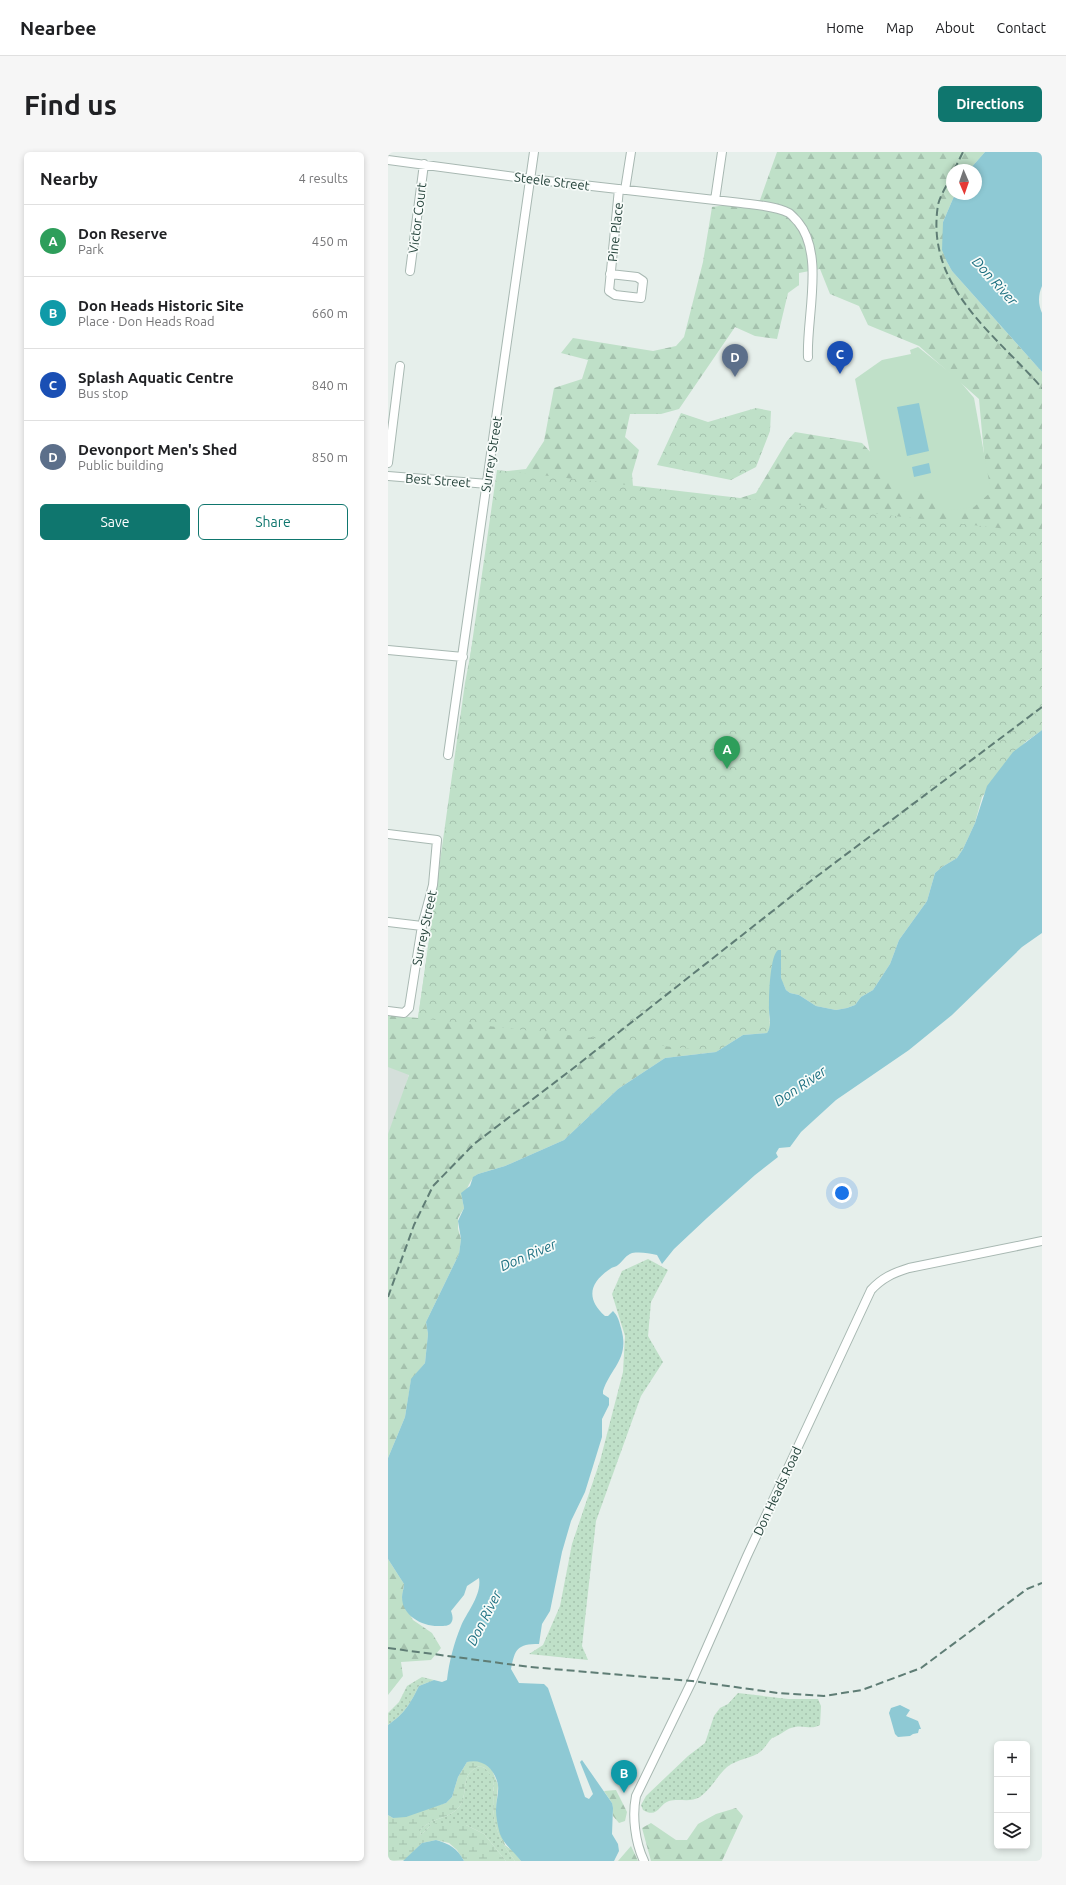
<!DOCTYPE html>
<html lang="en">
<head>
<meta charset="utf-8">
<style>
	body { margin:0; font-family:Ubuntu,sans-serif; background:#f6f6f6; color:#202124 }
	.controls { position:absolute; right:12px; bottom:12px; display:grid; overflow:hidden; border-radius:6px; box-shadow:0 2px 6px #0003 }
	.controls button { width:36px; height:36px; display:grid; place-items:center; padding:0; border:0; border-bottom:1px solid #e0e0e0; background:#fff; color:#202124; font:20px sans-serif }
	.compass { position:absolute; left:558px; top:12px; width:36px; height:36px; border-radius:50%; background:#fff; box-shadow:0 2px 6px #0003; rotate:178deg }
	.you { position:absolute; left:454px; top:1041px; width:14px; height:14px; margin:-10px; border:3px solid #fff; border-radius:50%; background:#1a73e8; box-shadow:0 0 0 6px #1a73e833 }
	.badge { display:grid; place-items:center; width:26px; height:26px; border-radius:50%; background:#0f766e; color:#fff; font-size:13px; font-weight:700 }
	.pin { position:absolute; translate:-50% -33px; filter:drop-shadow(0 1px 2px #0008) }
	.pin::after { content:''; position:absolute; top:21px; width:14px; height:12px; background:inherit; clip-path:polygon(0 0,100% 0,50% 100%) }
	.list { margin:0; padding:0; list-style:none }
	h2 { display:flex; justify-content:space-between; align-items:center; height:52px; margin:0; padding:0 16px; font-size:17px }
	h2 small { font-size:13px; font-weight:400; color:#757577 }
	.list li { display:grid; grid-template-columns:26px 1fr auto; gap:12px; align-items:center; box-sizing:border-box; height:72px; padding:0 16px; border-top:1px solid #e0e0e0 }
	.list b { display:block; font-size:15px; white-space:nowrap }
	.list p { margin:0; font-size:13px; white-space:nowrap; color:#757577 }
	.list em { font-size:13px; font-style:normal; color:#757577 }
	.actions { display:flex; gap:8px; padding:12px 16px }
	.actions a { flex:1; padding:9px 0; border:1px solid #0f766e; border-radius:6px; text-align:center; font-size:14px; color:#0f766e }
	.actions .main { background:#0f766e; color:#fff }
	.icon { flex:none; width:22px; height:22px; fill:none; stroke:currentColor; stroke-width:2; stroke-linecap:round; stroke-linejoin:round }
	.map { position:relative; flex:none; width:654px; height:1709px; overflow:hidden; border-radius:6px }
	header { display:flex; align-items:center; gap:24px; box-sizing:border-box; height:56px; padding:0 20px; background:#fff; border-bottom:1px solid #e0e0e0 }
	header strong { font-size:19px }
	nav { display:flex; gap:22px; margin-inline-start:auto; font-size:14px }
	.intro { display:flex; align-items:center; justify-content:space-between; box-sizing:border-box; height:96px; padding:0 24px }
	h1 { margin:0; font-size:28px }
	.button { padding:10px 18px; border-radius:6px; background:#0f766e; color:#fff; font-size:14px; font-weight:700 }
	main { display:flex; gap:24px; padding:0 24px }
	aside { flex:1; background:#fff; border-radius:6px; box-shadow:0 2px 6px #0003 }
	.map>svg:first-child { display:block }
</style>
</head>
<body>
<header>
<strong>Nearbee</strong>
<nav><a>Home</a><a>Map</a><a>About</a><a>Contact</a></nav>
</header>
<div class="intro"><h1>Find us</h1><a class="button">Directions</a></div>
<main>
<aside>
<h2>Nearby<small>4 results</small></h2>
<ul class="list">
<li><span class="badge" style="background:#2e9e5b">A</span><div><b>Don Reserve</b><p>Park</p></div><em>450 m</em></li>
<li><span class="badge" style="background:#0f9aa8">B</span><div><b>Don Heads Historic Site</b><p>Place · Don Heads Road</p></div><em>660 m</em></li>
<li><span class="badge" style="background:#1a4fb4">C</span><div><b>Splash Aquatic Centre</b><p>Bus stop</p></div><em>840 m</em></li>
<li><span class="badge" style="background:#5c6f8a">D</span><div><b>Devonport Men's Shed</b><p>Public building</p></div><em>850 m</em></li>
</ul>
<div class="actions"><a class="main">Save</a><a>Share</a></div>
</aside>
<div class="map">
<svg width="654" height="1709" viewBox="0 0 654 1709">
	<defs>
		<pattern id="grass-dots" width="8" height="8" patternUnits="userSpaceOnUse"><rect width="8" height="8" fill="#bfe0c8"/><path d="M2 2h.1M6 6h.1" fill="none" stroke="#a4c1ad" stroke-width="1.8" stroke-linecap="round"/></pattern>
		<pattern id="forest-firs" width="22" height="20" patternUnits="userSpaceOnUse"><rect width="22" height="20" fill="#bfe0c8"/><path d="M5 1l3.5 6h-7zM16 11l3.5 6h-7z" fill="#a4c1ad"/></pattern>
		<pattern id="wetland-marsh" width="20" height="14" patternUnits="userSpaceOnUse"><rect width="20" height="14" fill="#bfe0c8"/><path d="M1 5h8M5 5V1M11 12h8M15 12V8" fill="none" stroke="#a4c1ad"/></pattern>
		<pattern id="park-crowns" width="20" height="18" patternUnits="userSpaceOnUse"><rect width="20" height="18" fill="#bfe0c8"/><path d="M2 6a3 3 0 1 1 6 0M12 15a3 3 0 1 1 6 0" fill="none" stroke="#a4c1ad"/></pattern>
	</defs>
	<rect width="100%" height="100%" fill="#e6efeb"/>
	<path fill="#d4dfda" d="M0,863L21,922L0,998Z"/>
	<path fill="url(#grass-dots)" d="M260,1107L280,1118L263,1150L260,1184L275,1210L253,1244L208,1369L194,1494L200,1508L141,1502L155,1493L172,1454L184,1392L212,1309L235,1220L237,1184L224,1142L234,1119Z
		M34,1525L46,1528L31,1534C22,1552 17,1561 0,1573V1561L11,1550L19,1534Z
		M350,1541L400,1547H430L433,1554L432,1573C424,1578 416,1573 407,1575C398,1576 392,1584 384,1586C380,1590 377,1596 372,1600C365,1606 349,1607 339,1615C329,1624 323,1637 312,1645C302,1651 291,1646 281,1649C271,1652 270,1667 255,1658L253,1653L258,1644L300,1604L317,1591L326,1564L332,1556L340,1552Z
		M92,1614L97,1616L106,1627C104,1664 104,1679 127,1709H118L96,1682L78,1673H43L33,1683L32,1679C41,1665 64,1668 73,1652C80,1639 72,1621 92,1614Z"/>
	<path fill="url(#forest-firs)" fill-rule="evenodd" d="M389,0H597L581,18H564V42H567L555,70L559,110L564,119L654,220V578L637,590L328,900L277,906L230,937L176,988L117,1014L90,1022C82,1026 79,1038 74,1046L76,1056L70,1066V1077L73,1087L71,1102L38,1170L40,1182L37,1211L23,1228L17,1265L0,1306V982L21,923L0,915V863L30,866L77,531L113,339L112,320L138,317L156,289L166,236L194,227L200,208L173,201L185,186L265,199L288,194L296,185L315,110L324,55L372,48ZM432,117L442,142L471,154L480,173L531,194L591,247L599,336L488,306L474,291L407,280L399,289L368,341L305,361L246,347L244,322L251,298L237,285L242,262H273L291,257L347,175L367,184L389,187L400,141L411,133V121Z
		M0,1407L16,1432L14,1445L16,1452L25,1468L44,1481L53,1496L43,1508L13,1510L15,1524L0,1543Z
		M228,1638L239,1660L237,1669L231,1671L225,1664L224,1651L216,1639Z
		M348,1656L355,1664L334,1709H263L254,1676L263,1671L288,1688H299L310,1672L328,1662Z
		M243,1694L250,1709H230Z"/>
	<path fill="url(#wetland-marsh)" d="M87,1608L96,1611L104,1618L110,1633L108,1659L117,1693L126,1700L133,1709H127C104,1679 104,1664 106,1628L97,1616L92,1614C72,1621 80,1639 73,1652C64,1668 41,1665 32,1679L33,1683L43,1673L48,1671L78,1673L96,1682L118,1709H76L69,1698L61,1691L48,1688L34,1691L17,1708L0,1709V1663L5,1666L58,1651L64,1645L70,1625L79,1610Z"/>
	<path fill="url(#park-crowns)" d="M368,256L383,259L382,279L368,315L343,328L269,313L293,261L320,270Z
		M109,318L654,381V578L637,590L594,645L587,671L575,697L569,706L554,715L547,721L539,749L511,788L502,812L485,838L473,845L467,853L459,856L448,858L428,854L411,843L402,841L398,838L393,826L394,805L387,800L385,805L381,854L382,876L379,881L355,883L328,900L30,866Z"/>
	<path fill="#bfe0c8" d="M530,195L570,227L586,246L603,340L586,355L556,359L542,339L513,340L497,318L486,320L467,227L494,208L523,202L522,198Z"/>
	<path fill="#8ec9d4" d="M597,0H654V134C650,143 650,152 654,161V220L564,119L559,110L554,98L555,70L567,42H588V18H581Z
		M531,251L541,299L519,304L509,255Z
		M541,311L543,321L526,325L524,315Z
		M654,578V781L634,795L564,863L521,898L448,948L413,980L402,995L391,996L388,1001L390,1005L367,1023L319,1066L286,1097L274,1112L269,1103C260,1101 253,1100 244,1101C238,1103 235,1109 230,1113C228,1115 224,1115 222,1117C201,1131 198,1147 217,1164H220L225,1159C230,1164 231,1169 233,1176C242,1207 223,1215 215,1239V1242L221,1246V1253L214,1267V1285L197,1340L183,1369L174,1400L162,1459L154,1472L151,1492C129,1492 127,1497 123,1517L131,1531L156,1532L160,1536L197,1645L201,1647L205,1642L192,1610L194,1608L224,1651L225,1656L224,1682L230,1692L231,1699L226,1709H133C126,1699 116,1693 112,1682C110,1675 108,1665 108,1658C108,1649 111,1641 110,1633C107,1617 95,1606 79,1610L70,1625L64,1645L58,1651L18,1665L5,1666L0,1663V1573C17,1561 22,1552 31,1534L46,1528L54,1530L59,1528C61,1510 66,1491 73,1474C79,1460 94,1443 91,1426L79,1434L76,1443L63,1459C64,1462 66,1467 63,1471C61,1474 56,1474 52,1474C35,1475 14,1464 14,1445C14,1441 16,1436 16,1432L0,1407V1306L17,1265L23,1227L37,1211L40,1182L38,1170L71,1102L73,1087L70,1069L76,1056L73,1041L82,1034L85,1025L90,1022L117,1014L176,988L230,937L277,906L328,900L355,883L379,881C385,872 380,863 381,853C381,842 382,804 390,798H393V826L398,838L402,841L411,843L428,854L448,858L459,856L467,853L473,845L485,838L502,812L511,788L539,749L547,721L554,715L569,706L575,697L587,671L599,634L625,600Z
		M512,1553L522,1558L518,1564L530,1569L533,1577H531L530,1581L525,1582L522,1584L510,1585L507,1582L501,1561L503,1556Z
		M48,1688C62,1692 69,1696 76,1709H15L34,1691Z"/>
	<g fill="none" stroke-linecap="round" stroke-linejoin="round">
		<g stroke="#a8b8b2" stroke-width="10">
			<path id="minor" d="M0,8L142,27L353,51C368,53 387,54 401,61C404,63 407,67 410,70C437,102 418,167 420,205
				M237,38L243,0
				M327,48L334,0
				M22,119L36,12
				M222,122L249,125L255,129L253,146L227,143L221,139L231,37
				M0,311L12,214
				M0,324L100,332
				M0,498L75,505
				M60,603L146,0
				M0,682L49,688L45,733L34,774L21,856L16,861L0,859
				M0,770L34,774
				M256,1709C247,1690 244,1664 248,1644L304,1529L359,1404L483,1138C494,1126 505,1121 521,1116L654,1089"/>
		</g>
		<use href="#minor" stroke="#fff" stroke-width="8"/>
		<path stroke="#5f7d75" stroke-width="2" stroke-dasharray="8 4" stroke-linecap="butt" d="M566,18L575,0
			M564,23C560,32 552,43 550,53C537,135 607,182 654,236
			M0,1145L26,1073L45,1034L86,992L183,918L424,728L654,555
			M0,1496L142,1515L304,1529L390,1541L436,1544L474,1538L533,1516L639,1437L654,1431"/>
	</g>
	<g text-anchor="middle" stroke-width="3.5" stroke-linejoin="round" paint-order="stroke">
		<g font-size="13" fill="#24423a" stroke="#f7fbf9">
			<text transform="translate(164 29) rotate(7)" y="5">Steele Street</text>
			<text transform="translate(29 66) rotate(-83)" y="5">Victor Court</text>
			<text transform="translate(227 80) rotate(-84)" y="5">Pine Place</text>
			<text transform="translate(103 302) rotate(-81)" y="5">Surrey Street</text>
			<text transform="translate(50 328) rotate(4)" y="5">Best Street</text>
			<text transform="translate(36 776) rotate(-78)" y="5">Surrey Street</text>
			<text transform="translate(389 1339) rotate(-65)" y="5">Don Heads Road</text>
		</g>
		<g font-size="14" font-style="italic" fill="#1c6f80" stroke="#f7fbf9">
			<text transform="translate(607 129) rotate(48)" y="5">Don River</text>
			<text transform="translate(412 934) rotate(-34)" y="5">Don River</text>
			<text transform="translate(140 1103) rotate(-23)" y="5">Don River</text>
			<text transform="translate(96 1466) rotate(-63)" y="5">Don River</text>
		</g>
	</g>
</svg>
<div class="controls">
<button>+</button>
<button>−</button>
<button><svg class="icon" aria-label="layers" viewBox="0 0 24 24"><path d="M12 4l9 5-9 5-9-5zM3 14l9 5 9-5"/></svg></button>
</div>
<svg class="compass" viewBox="-18 -18 36 36"><path d="M0-13l5 13h-10z" fill="#e53935"/><path d="M0 13l5-13h-10z" fill="#757577"/></svg>
<div class="you"></div>
<div class="pin badge" style="left:339px;top:617px;background:#2e9e5b">A</div>
<div class="pin badge" style="left:236px;top:1641px;background:#0f9aa8">B</div>
<div class="pin badge" style="left:452px;top:222px;background:#1a4fb4">C</div>
<div class="pin badge" style="left:347px;top:225px;background:#5c6f8a">D</div>
</div>
</main>
</body>
</html>
